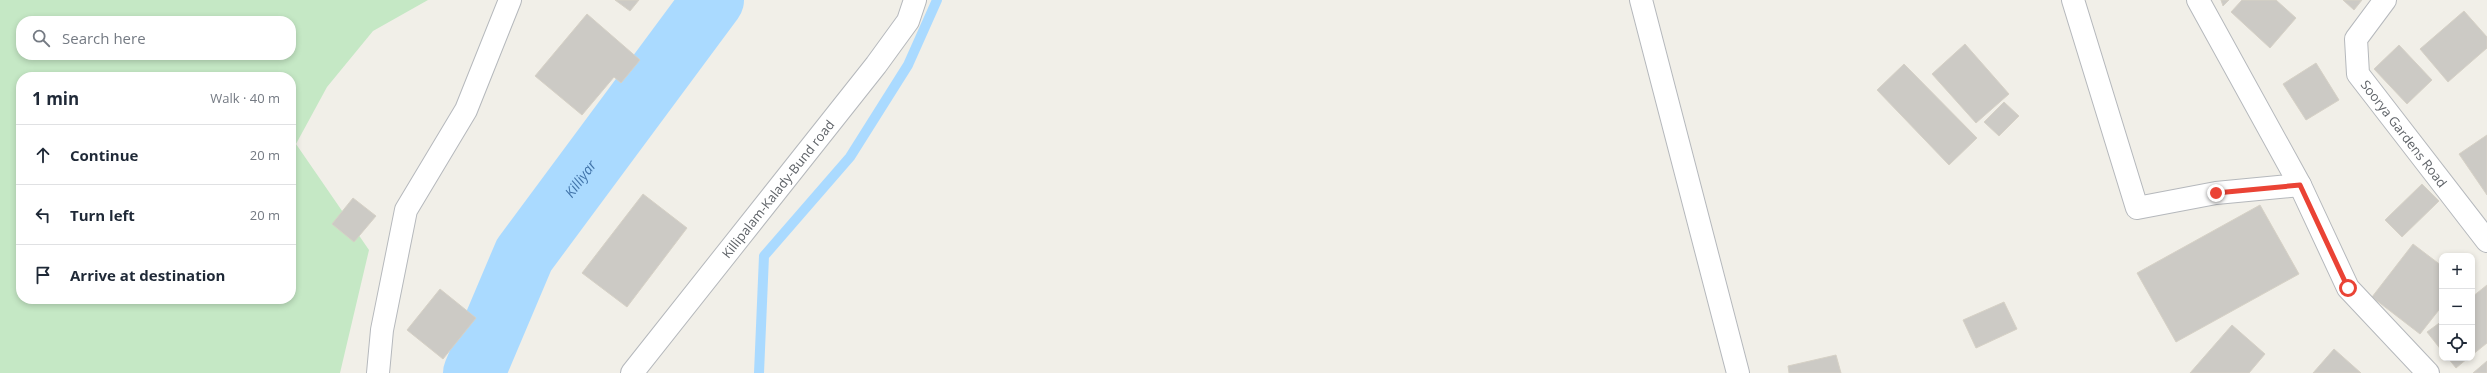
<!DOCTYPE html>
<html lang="en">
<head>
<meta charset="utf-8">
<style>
	body { margin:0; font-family:"Open Sans",sans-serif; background:#f2f2f3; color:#1f2937 }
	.controls { position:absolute; right:12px; bottom:12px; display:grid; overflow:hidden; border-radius:8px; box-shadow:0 2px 6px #0003 }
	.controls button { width:36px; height:36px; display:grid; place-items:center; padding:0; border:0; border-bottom:1px solid #e0e1e3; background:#fff; color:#1f2937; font:20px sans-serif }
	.stop { position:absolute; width:12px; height:12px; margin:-9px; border:3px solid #ea4335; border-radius:50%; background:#fff }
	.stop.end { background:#ea4335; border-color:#fff; box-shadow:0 1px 4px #0008 }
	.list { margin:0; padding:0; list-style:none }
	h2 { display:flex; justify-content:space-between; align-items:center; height:52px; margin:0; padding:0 16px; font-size:17px }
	h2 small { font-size:13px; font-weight:400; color:#747a83 }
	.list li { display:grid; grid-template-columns:26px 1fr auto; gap:12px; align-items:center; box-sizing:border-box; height:60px; padding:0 16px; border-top:1px solid #e0e1e3 }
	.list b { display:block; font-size:15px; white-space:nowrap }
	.list em { font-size:13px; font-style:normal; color:#747a83 }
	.icon { flex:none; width:22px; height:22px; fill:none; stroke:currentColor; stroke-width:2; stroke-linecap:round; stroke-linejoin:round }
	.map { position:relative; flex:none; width:2487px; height:373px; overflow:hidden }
	.search { position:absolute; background:#fff; box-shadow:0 2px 6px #0003; left:16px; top:16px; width:280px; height:44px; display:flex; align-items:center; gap:10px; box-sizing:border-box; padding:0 14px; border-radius:16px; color:#747a83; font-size:15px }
	.panel { position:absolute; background:#fff; box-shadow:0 2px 6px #0003; left:16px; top:72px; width:280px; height:232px; border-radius:16px }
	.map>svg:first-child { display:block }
</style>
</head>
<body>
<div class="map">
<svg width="2487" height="373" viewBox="0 0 2487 373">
	<rect width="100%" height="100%" fill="#f1efe8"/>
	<path fill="#c5e8c5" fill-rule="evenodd" d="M0,0H428L373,31L327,87L296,144L369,250L340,373H0ZM21,21H291V55H21ZM21,77H291V299H21Z"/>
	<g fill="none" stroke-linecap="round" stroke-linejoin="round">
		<path stroke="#aadaff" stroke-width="10" d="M759,373L764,256L850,157L908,65L937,0"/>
		<path stroke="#aadaff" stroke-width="62" id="s1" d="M474,373L524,255L713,0"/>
	</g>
	<path fill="#cccac5" stroke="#d6d1c6" d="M615,0H639L630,11Z
		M2221,0H2229L2223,6Z
		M2242,0H2276L2296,18L2270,48L2231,12Z
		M2343,0H2362L2354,10Z
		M2464,11L2487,37V48L2448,82L2420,49Z
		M587,14L640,60L621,83L614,77L582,115L535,76Z
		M1965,44L2009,94L1976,123L1932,74Z
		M2399,45L2432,80L2407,104L2374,69Z
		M2316,63L2339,100L2306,120L2283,84Z
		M1904,64L1977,138L1949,165L1877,90Z
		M2004,102L2019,116L1999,136L1984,122Z
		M2487,135V195L2459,154Z
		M2422,184L2439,201L2402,237L2385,220Z
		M643,194L687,228L627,307L582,273Z
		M353,198L376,216L354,242L332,224Z
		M2260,205L2299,274L2176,342L2137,273Z
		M2413,244L2442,266V306L2420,334L2372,297Z
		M2487,285V343L2472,355V297Z
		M440,289L476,318L443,359L407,330Z
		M2004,302L2017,329L1976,348L1963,320Z
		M2442,321V351L2427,332Z
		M2232,325L2265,354L2249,373H2190Z
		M2334,349L2361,373H2313Z
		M1836,355L1841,373H1789L1788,366Z
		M2448,358H2468L2456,368Z
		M2487,361V373H2473Z"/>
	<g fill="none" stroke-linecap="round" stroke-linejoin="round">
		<g stroke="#b5b8bc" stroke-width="24">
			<g id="minor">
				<path d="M1641,0L1738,373"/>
				<path d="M2073,0L2137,208L2216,193L2300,185L2198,0"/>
				<path id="s2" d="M2385,0L2356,39L2358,74L2487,241"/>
				<path d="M2300,185L2348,288L2428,373"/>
				<path d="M378,373L382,330L406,210L466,110L510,0"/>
				<path id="s3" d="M632,373L876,65L908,21L915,0"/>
			</g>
		</g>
		<use href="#minor" stroke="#fff" stroke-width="22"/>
	</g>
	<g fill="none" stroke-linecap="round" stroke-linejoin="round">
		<path stroke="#ea4335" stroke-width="5" d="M2216,193L2300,185L2348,288"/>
	</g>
	<g text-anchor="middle" stroke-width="3" stroke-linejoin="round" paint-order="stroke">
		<g font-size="13" fill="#5f6368" stroke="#fff">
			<text dy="5" stroke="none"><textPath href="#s2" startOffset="159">Soorya Gardens Road</textPath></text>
			<text dy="5" stroke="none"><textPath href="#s3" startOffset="235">Killipalam-Kalady-Bund road</textPath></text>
		</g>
		<g font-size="14" font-style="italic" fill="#4174aa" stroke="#fff">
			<text dy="5" stroke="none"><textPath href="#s1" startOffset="223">Killiyar</textPath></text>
		</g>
	</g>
</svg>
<div class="controls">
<button>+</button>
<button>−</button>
<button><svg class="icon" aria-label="locate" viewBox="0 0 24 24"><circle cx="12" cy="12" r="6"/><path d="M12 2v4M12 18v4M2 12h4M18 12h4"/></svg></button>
</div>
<div class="stop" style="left:2348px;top:288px"></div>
<div class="stop end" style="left:2216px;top:193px"></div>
<div class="search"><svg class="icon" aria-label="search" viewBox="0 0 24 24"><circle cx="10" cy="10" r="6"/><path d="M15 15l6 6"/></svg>Search here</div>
<section class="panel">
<h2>1 min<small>Walk · 40 m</small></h2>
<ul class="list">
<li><svg class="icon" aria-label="ahead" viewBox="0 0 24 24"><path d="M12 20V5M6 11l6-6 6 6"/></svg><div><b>Continue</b></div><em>20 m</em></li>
<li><svg class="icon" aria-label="left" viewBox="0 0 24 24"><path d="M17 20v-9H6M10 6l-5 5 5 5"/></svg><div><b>Turn left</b></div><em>20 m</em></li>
<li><svg class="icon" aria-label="arrive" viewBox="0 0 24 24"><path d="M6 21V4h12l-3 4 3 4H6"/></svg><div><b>Arrive at destination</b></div></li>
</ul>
</section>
</div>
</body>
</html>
